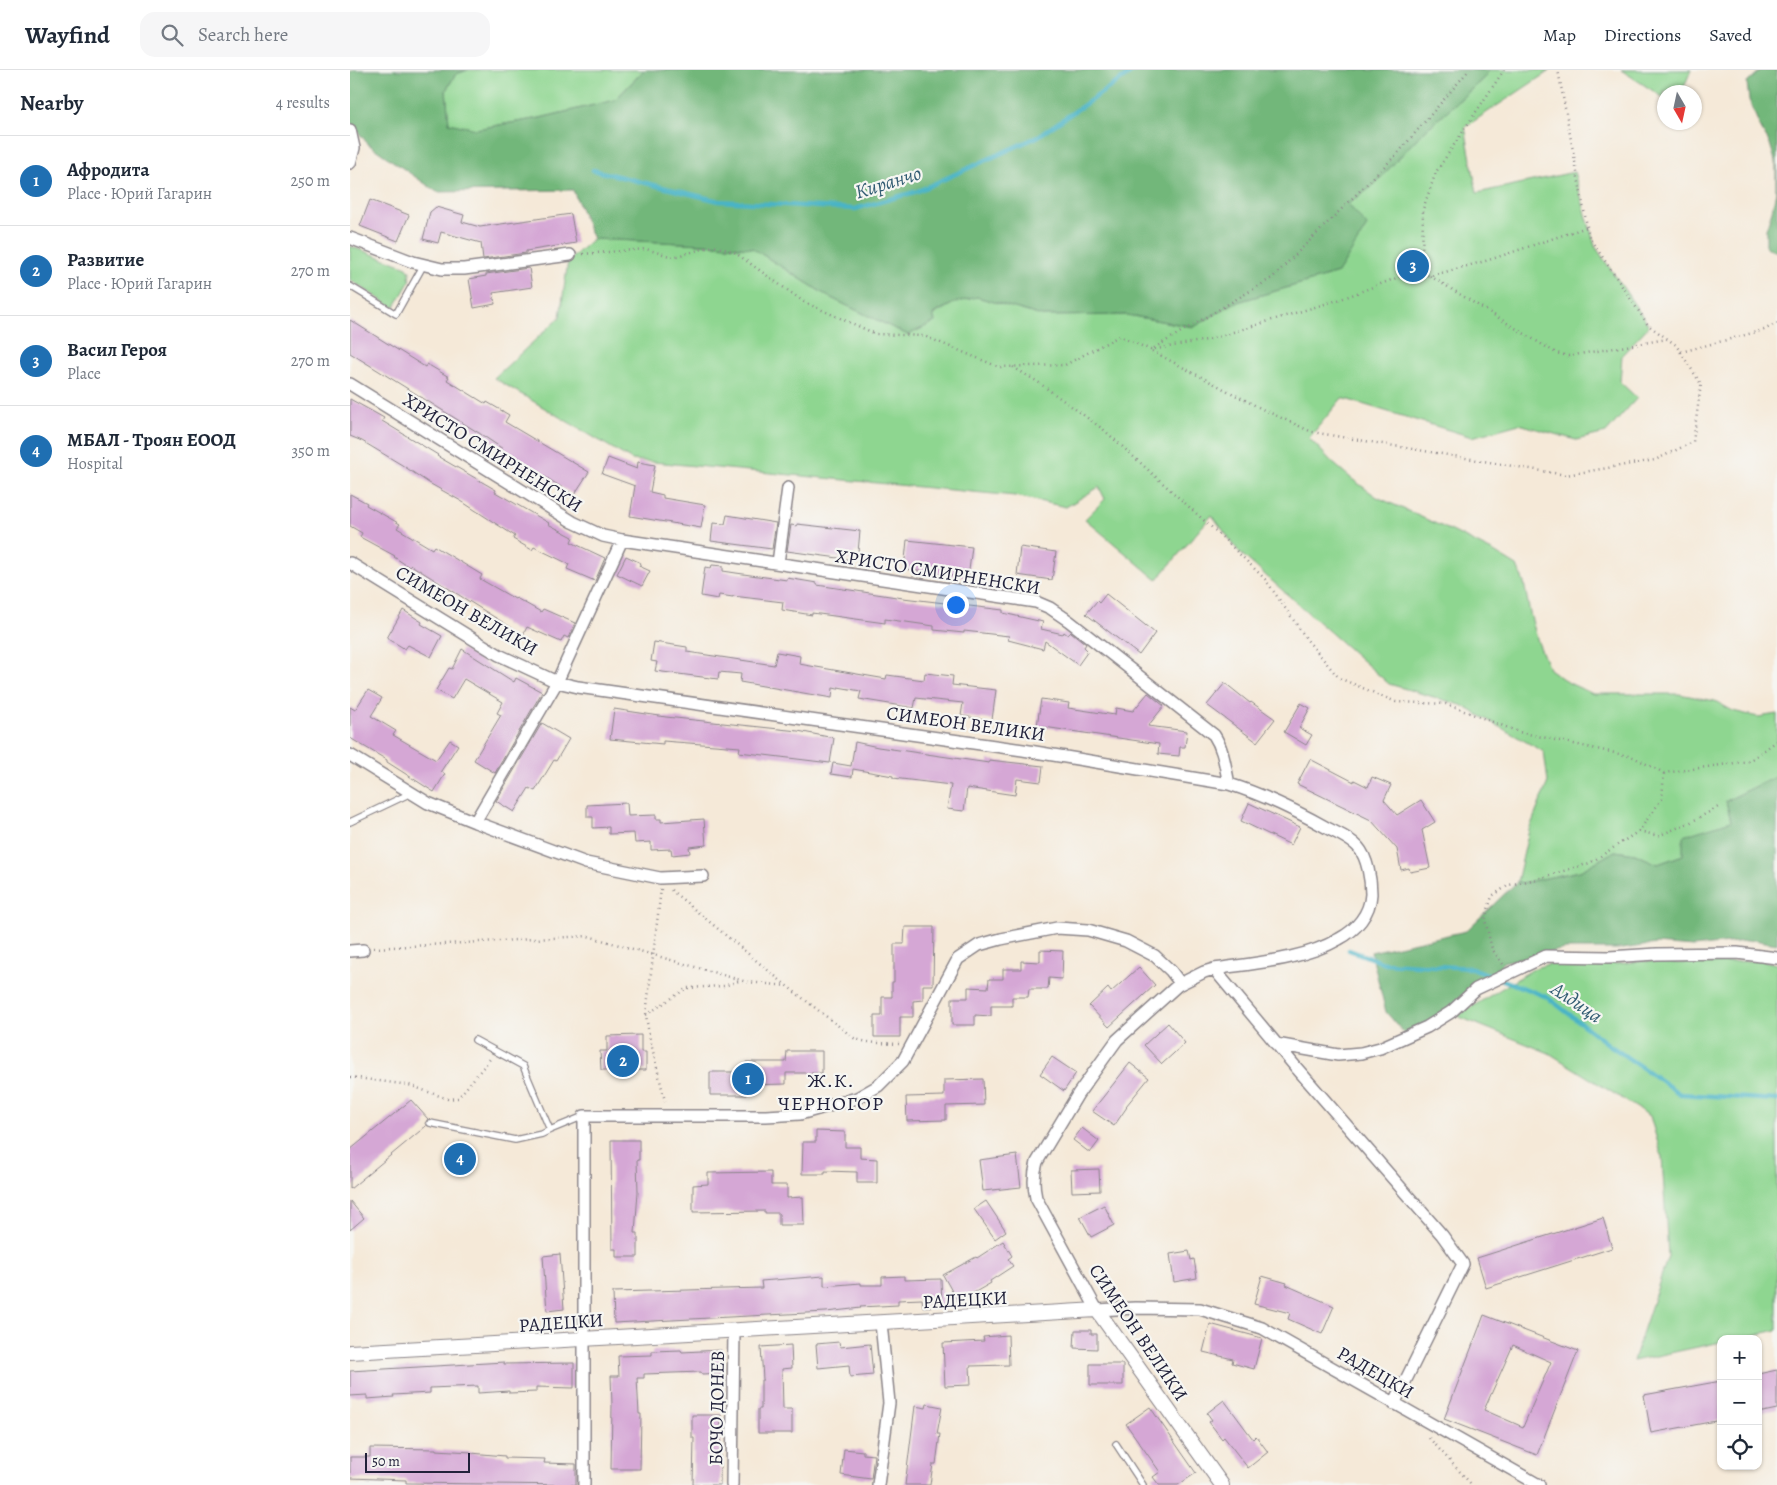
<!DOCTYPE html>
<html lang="en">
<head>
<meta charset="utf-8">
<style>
	body { margin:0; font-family:Alegreya,serif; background:#f6f6f7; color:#1f2937 }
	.controls { position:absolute; right:15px; bottom:15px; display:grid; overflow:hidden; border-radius:10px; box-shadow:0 1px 4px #0004 }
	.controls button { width:45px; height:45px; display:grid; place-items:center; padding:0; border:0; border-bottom:1px solid #e0e1e3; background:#fff; color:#1f2937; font:25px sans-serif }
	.compass { position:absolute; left:1307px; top:15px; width:45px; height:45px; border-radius:50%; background:#fff; box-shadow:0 1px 4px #0004; rotate:171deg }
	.scale { position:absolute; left:15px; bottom:12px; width:105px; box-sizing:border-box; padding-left:5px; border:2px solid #22223b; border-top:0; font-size:14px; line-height:18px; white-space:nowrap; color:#22223b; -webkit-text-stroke:4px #f6f6f2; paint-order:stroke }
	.you { position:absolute; left:605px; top:534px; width:18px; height:18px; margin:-12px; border:4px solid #fff; border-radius:50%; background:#1a73e8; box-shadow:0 0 0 8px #1a73e833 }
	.badge { display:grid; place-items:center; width:32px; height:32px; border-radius:50%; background:#1f6fb2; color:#fff; font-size:16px; font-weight:700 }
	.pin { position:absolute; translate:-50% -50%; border:2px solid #fff; box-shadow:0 1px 5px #0006 }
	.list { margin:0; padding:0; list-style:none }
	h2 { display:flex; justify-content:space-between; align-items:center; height:65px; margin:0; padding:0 20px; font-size:21px }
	h2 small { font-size:16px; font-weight:400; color:#747a83 }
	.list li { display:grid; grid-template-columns:32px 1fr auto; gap:15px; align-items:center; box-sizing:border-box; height:90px; padding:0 20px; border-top:1px solid #e0e1e3 }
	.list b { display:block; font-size:19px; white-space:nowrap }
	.list p { margin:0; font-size:16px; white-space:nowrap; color:#747a83 }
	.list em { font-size:16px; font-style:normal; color:#747a83 }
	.icon { flex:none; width:28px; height:28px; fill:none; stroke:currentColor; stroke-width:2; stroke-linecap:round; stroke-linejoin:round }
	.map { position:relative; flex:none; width:1427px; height:1415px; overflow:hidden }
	header { display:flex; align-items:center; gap:30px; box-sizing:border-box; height:70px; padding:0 25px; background:#fff; border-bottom:1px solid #e0e1e3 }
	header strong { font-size:24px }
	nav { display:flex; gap:28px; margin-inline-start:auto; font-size:18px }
	.search { width:350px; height:45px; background:#f6f6f7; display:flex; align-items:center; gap:12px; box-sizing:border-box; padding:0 18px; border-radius:15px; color:#747a83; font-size:19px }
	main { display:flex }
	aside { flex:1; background:#fff }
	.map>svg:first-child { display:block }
</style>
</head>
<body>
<header>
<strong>Wayfind</strong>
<div class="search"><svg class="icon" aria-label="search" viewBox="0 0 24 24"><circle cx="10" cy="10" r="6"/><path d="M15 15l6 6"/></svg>Search here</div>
<nav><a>Map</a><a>Directions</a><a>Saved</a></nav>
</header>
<main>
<aside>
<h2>Nearby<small>4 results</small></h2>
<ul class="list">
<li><span class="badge">1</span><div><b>Афродита</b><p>Place · Юрий Гагарин</p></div><em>250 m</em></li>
<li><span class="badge">2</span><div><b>Развитие</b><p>Place · Юрий Гагарин</p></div><em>270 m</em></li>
<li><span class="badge">3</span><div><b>Васил Героя</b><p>Place</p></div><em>270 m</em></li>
<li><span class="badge">4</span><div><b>МБАЛ - Троян ЕООД</b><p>Hospital</p></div><em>350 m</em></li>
</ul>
</aside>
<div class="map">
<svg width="1427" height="1415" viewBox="0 0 1427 1415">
	<rect width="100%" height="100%" fill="#f6f6f2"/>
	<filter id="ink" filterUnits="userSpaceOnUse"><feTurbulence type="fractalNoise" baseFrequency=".02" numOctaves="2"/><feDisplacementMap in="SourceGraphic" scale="10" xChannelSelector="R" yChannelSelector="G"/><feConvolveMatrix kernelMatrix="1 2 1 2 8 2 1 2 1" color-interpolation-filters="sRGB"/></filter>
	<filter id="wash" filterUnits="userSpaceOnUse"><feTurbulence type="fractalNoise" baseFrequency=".0096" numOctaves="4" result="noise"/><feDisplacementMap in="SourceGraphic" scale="20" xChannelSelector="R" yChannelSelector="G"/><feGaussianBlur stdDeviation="1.12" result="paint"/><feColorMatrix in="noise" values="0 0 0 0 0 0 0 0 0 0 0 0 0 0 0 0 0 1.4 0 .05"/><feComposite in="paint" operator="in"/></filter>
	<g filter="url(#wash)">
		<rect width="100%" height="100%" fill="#f5e9d8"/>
		<path fill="#8ed690" stroke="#587c66" d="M118,0H294L265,30L190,48L126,59L99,54L96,20L106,4Z
			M1139,0H1201L1115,57L1127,123L1224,102L1245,176L1299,256L1272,285L1270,312L1287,328L1256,363L1226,370L1169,354L1122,367L992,328L959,368L982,392L1002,409L1027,427L1102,461L1144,482L1167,496L1174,513L1180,543L1188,572L1199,599L1219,613L1243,624H1329L1365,631L1383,641L1408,647L1427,644V706L1376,731L1381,751L1358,759L1333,785L1308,794L1285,784L1265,781L1230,801L1172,813L1167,812L1179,760L1198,712L1194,682L1111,635L1039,614L889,482L862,445L807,510L735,449L755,429L749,417L716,437L665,426L282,390L144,308L210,247L218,191L243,169L354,174L402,178L479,227L558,265L585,251L583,245L604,233L627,227L692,246L777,245L844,257L884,233L988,203L998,134L1023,116L1069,66L1134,8Z
			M1271,0H1341L1332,22H1314V28Z
			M0,176L57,197L60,202L59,208L61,209L44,238L0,210Z
			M1215,889L1266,894L1293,891L1327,893H1364L1411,890L1427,894V1260L1387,1269H1371V1272L1283,1291L1318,1186L1312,1087L1300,1046L1199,983L1107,946L1185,898Z"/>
		<path fill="#72b77a" stroke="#4a6c5a" d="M4,0H118L106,4L96,20L99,53L126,59L190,48L265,30L294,0H1139L1134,8L1069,66L1023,116L998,134L1017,156L988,203L884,233L844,257L777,245L692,246L627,227L604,233L583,244L585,252L558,265L479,227L402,178L354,174L243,169L223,120L87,122L18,74L0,52V2Z
			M1411,0H1427V182L1416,177V159L1422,141L1426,121V94L1420,74L1410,57L1399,30L1397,13Z
			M1427,706V874L1404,870L1343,877L1306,874L1272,879H1215L1153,892L1148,902L1059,969L1036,942L1021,882L1116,861L1167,812L1172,813L1230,801L1265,781L1285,784L1308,794L1333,785V766L1381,751L1376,731Z"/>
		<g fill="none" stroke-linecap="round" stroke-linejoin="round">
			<path stroke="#49b4c6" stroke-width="4.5" d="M243,100L369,131L505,139L568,121L687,67L785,0
				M999,880L1034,893L1122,898L1197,927L1258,974L1330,1024L1427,1030"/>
		</g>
		<g id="blocks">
			<path fill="#d5a7d5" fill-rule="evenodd" d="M20,130L59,145L48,171L10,156Z
				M86,137L114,145L112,152L130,157L221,144L226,173L176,181V183L133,189L131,173L91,162L88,173L73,169L80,142Z
				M179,198L182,217L143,223L145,234L124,238L119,209L136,206V204Z
				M0,250L75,297L77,294L99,307L97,310L136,334L137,332L159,345L155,352L239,402L224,425L152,380L153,379L129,363L0,283Z
				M0,329L34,348L32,351L88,385L87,386L146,420L145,422L199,453L198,454L223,467L221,472L255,488L245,511L217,499L219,494L184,477L182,480L163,469L165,466L111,431L79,413L52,395L12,371L0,366Z
				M258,388L287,399L288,392L305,395L300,422L313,425V428L355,435L351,458L280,446L285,416L252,404Z
				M0,424L17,433L16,435L50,454L47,458L82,479L84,476L132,505L130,509L165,529L166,528L191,542L193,539L225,553L218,568L214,566L211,572L177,557L173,565L61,495L59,497L44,487L45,486L10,467L12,463L0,456Z
				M377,445L426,453L422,479L361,471L363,453L375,454Z
				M447,454L510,461L508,482H504L503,490L437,481L441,455L447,456Z
				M557,470L622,477L618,508L554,499Z
				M670,477L706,482L702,510L667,505Z
				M276,486L291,493L289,496L300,501L292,516L267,504Z
				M362,495L373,496V501L386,503L437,510V508L467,513V515L553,528L653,540V543L693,552L691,559L713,564L714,562L718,565L721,562L736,574L734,577L738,581L728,595L695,571L693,579L658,570L659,566L614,561V563L584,560V556L535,549V553L462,543V545L432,540L433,532L383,526V527L369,525L368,529L351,526L355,497L361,498Z
				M756,524L805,563L789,585L736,544L747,531L749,533Z
				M53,540L72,552L71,554L92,566L81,587L58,575L55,579L37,568Z
				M304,572L337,577V582L424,595L427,582L450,586L449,594L536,609L537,605L574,610L575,603L603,606L602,615L646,620L642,650L611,646L613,633L566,628L564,638L509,629L511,621L488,617V619L483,618L482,628L390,612L391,604L369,602L368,609L305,601L307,592L301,591Z
				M112,579L164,612L166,608L192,622L145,703L124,690L151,645L147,643L153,632L114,609L102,629L86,620L99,598L102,599Z
				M875,613L900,633L901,632L925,649L907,672L857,635Z
				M18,620L32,628L21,646L46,661L43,665L86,690L100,670L108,675L91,701L95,704L84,722L37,692V690L0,668V637L5,640Z
				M798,623L814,636L798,656L837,661L835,677H830L829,686L808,684L809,674L687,656L691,629L719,633L718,638L765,645L766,638L783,641Z
				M951,633L960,638L949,658L962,665L956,675L934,662Z
				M264,639L316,647L448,661L484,668L480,693L389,682L390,677L313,671V674L260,669Z
				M192,653L219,669L206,691L204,690L185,721L179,718L164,742L146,731Z
				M505,672L528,677L639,693V690L693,696L691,712L667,709L665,725L617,718L614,741L597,739L601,715L543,708V706L503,699L502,707L481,704L483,693L501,696Z
				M960,689L1004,712V710L1018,717L1022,707L1041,715L1034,730L1047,745L1071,730L1085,752L1072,760L1080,798L1060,802L1059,798L1051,800L1047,779L1021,750L947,714Z
				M277,733L278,746L306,745V749H311V752L354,749L356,775L339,777L340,783L322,785L321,779L301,780V772L285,773L284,763L259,764V757L243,758V747H237V735Z
				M899,733L950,757L941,775L891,751Z
				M555,857H584L583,915H573V930L563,931V947H550V967H524V946H532V927H542V912H544V874H554Z
				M690,880L713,881L712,909L699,908L698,919H679L678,927H662V936H641V946L625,945V955H602V928H618V917L638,918L639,909H653V899H671V891L690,892Z
				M789,897L805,915L759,957L739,936L758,918L761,922Z
				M818,953L835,973L812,994L794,975Z
				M291,965V982H296V1000H251L250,981H257V966Z
				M437,981H472V1003H436V1014L397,1015V1025H360V1002H396V992H436Z
				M702,987L726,1003L714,1021L690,1004Z
				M780,993L799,1008L776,1036L777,1037L764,1056L742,1041Z
				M633,1009L634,1035L596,1036V1050L557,1051L556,1027L594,1026V1010Z
				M61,1030L78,1049L75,1053L76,1056L0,1119V1080Z
				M732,1058L749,1071L740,1083L723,1070Z
				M466,1061L495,1062V1077H510V1088L527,1089V1113H507V1102L475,1101V1104H452L453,1072H466Z
				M261,1070H289V1090H287L288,1122L285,1163H288V1187H266V1179H262Z
				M667,1085L671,1117L633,1121L629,1090Z
				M749,1099L750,1121L722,1122L721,1100Z
				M421,1102V1115H437V1128L453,1127L454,1155H429V1143H415V1141L343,1142V1115L358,1114V1103Z
				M0,1131L14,1148L0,1160Z
				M636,1131L656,1161L645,1169L624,1139Z
				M754,1135L764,1155L741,1167L730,1147Z
				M1253,1148L1262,1178L1136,1218L1127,1188Z
				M653,1171L662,1186L658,1189L663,1196L640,1211L641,1213L608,1232L593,1205L626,1187L627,1188Z
				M839,1181L841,1190L844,1189L847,1208L824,1212L820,1184Z
				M210,1184L214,1239L197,1241L193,1186Z
				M474,1206V1216L511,1213V1215H532V1207L554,1206V1210L591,1209L592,1236L573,1237L572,1229L548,1230V1235L510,1237L511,1238L476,1242L264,1253L263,1222L412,1218L411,1211Z
				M912,1206L937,1213L936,1215L984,1236L972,1264L938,1249L940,1243L904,1234Z
				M1134,1245L1228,1281L1187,1385L1094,1349ZM1163,1275L1201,1292L1173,1357L1134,1340Z
				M860,1254L912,1268L904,1299L882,1293L883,1289L853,1282Z
				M725,1260H741V1264H747V1279L724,1278Z
				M658,1265L659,1295L620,1296L621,1315L595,1316L593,1273L634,1271L633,1267Z
				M489,1272L490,1277L520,1274L523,1305L500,1307L499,1295L468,1298L466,1274Z
				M441,1275L442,1298L432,1299L433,1339H442V1363H408V1339H411V1310H413L411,1277Z
				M331,1280L332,1282L371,1280L372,1303L352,1304L351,1302L294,1304V1308H287L289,1344H291L290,1399H261L262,1335L261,1306H269L268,1286L302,1285V1281Z
				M154,1292V1294L224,1293V1318L186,1317V1322L159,1323V1321L128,1323V1316L80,1318V1323L43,1325L44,1327L17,1329V1325L0,1326V1301Z
				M740,1294H773V1315H740Z
				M1427,1300V1339L1408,1343V1304Z
				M1371,1311V1350L1301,1363L1294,1325Z
				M874,1330L903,1369L906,1366L918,1382L898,1398L874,1367L872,1369L859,1352L862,1350L857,1343Z
				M577,1334L592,1337L587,1364H590L586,1394H583L580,1415H555L565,1336L576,1338Z
				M800,1337L846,1403L828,1415H809L803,1407L810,1402L776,1354Z
				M342,1345H371L370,1415H343L344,1368H342Z
				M20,1378L86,1379V1380L121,1382V1383L155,1386V1388L195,1389L194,1393L226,1394V1415L56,1413V1410L0,1408V1387H20Z
				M494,1379L513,1381V1384L524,1385L521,1409L491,1405Z"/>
		</g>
	</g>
	<g filter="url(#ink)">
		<use href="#blocks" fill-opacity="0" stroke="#8c868a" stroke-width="1"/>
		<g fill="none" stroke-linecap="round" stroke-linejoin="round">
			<g stroke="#8c868a" stroke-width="8">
				<path id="service" d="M0,216L46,244L73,196
					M0,752L61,723
					M80,1053L165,1070L192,1064L200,1060L173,996L125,970
					M200,1060L234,1046
					M766,1374L793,1415"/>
			</g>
			<g stroke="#8c868a" stroke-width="14">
				<path id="minor" d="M0,60L4,78L0,93
					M0,168L63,192L92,199H114L220,185
					M0,314L223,452L253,466L272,470L686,532L700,538L719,551L864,665C874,680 875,697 879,714
					M0,493L149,585L207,612L228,617L673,680L879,714C914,725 947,741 979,759C989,764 1001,769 1008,777C1018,788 1021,811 1021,824C1020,844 1006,860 989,869C953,890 905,893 864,899L854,902L828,915L767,970L728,1024L687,1092C683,1105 683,1115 686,1128L747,1240L785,1238L850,1239L912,1258L1189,1415
					M428,493L438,418
					M0,685L78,733L125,752L207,612L272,470
					M125,752L236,793L310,808L353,806
					M0,881L13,880
					M864,899L944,995L1092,1165L1113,1194L1044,1334
					M926,974L988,985L1011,983L1030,978L1077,957L1101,942L1126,919L1196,886L1259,887L1307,884L1387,883L1427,888
					M234,1415V1046H416L450,1044L507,1028L528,1016L553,991L608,889L629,875L651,869L707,858L738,860L776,871L805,886L821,901L830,913
					M382,1415L384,1261
					M528,1415L539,1333L531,1253"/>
			</g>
			<g stroke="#8c868a" stroke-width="16">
				<path id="tertiary" d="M0,1282L747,1240L872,1415"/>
			</g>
			<path stroke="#8c868a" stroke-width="2.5" stroke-dasharray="1 4" stroke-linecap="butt" d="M233,184L296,179L323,187L364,176L384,182L454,232L526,264L574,266L649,297L715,295L769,266L801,280L857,270L991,229L1057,204L1068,202L1072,195L1073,139L1086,102L1154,0
				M1068,202L1080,206L1139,190L1237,157
				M1080,206L1206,283L1218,286L1317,269
				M804,278L922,208L1048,83L1119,0
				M802,281L912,339L962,362L1216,405L1305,390L1343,372L1351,314L1326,275L1298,255L1239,167L1208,0
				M1331,282L1414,260L1427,253
				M663,297L688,312L754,360L869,464L915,509L958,571L989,608L1046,632L1096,634L1169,662L1283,687L1314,703L1399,691L1427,671
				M1289,761L1308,766L1341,752L1370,736
				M311,819L296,945L299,965L316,1035
				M321,820L437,916L504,968C518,974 534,973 549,974
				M24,878L238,866L397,912L437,916
				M1153,894L1142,879L1135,850L1142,826L1159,815L1187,809L1240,793L1289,761L1312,729L1314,703
				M296,945L337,918L374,916L389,911
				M0,1007L59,1015L98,1029L108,1028L140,989
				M1079,1368L1122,1415"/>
			<use href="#service" stroke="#fff" stroke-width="5.5"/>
			<use href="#minor" stroke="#fff" stroke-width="11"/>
			<use href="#tertiary" stroke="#fff" stroke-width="14"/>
		</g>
	</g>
	<g text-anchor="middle" stroke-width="4.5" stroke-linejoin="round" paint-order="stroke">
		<g font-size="19" fill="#22223b" stroke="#f6f6f2">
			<text transform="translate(143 382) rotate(32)" y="7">ХРИСТО СМИРНЕНСКИ</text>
			<text transform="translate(588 501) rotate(9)" y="7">ХРИСТО СМИРНЕНСКИ</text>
			<text transform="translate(117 540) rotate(30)" y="7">СИМЕОН ВЕЛИКИ</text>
			<text transform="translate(616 653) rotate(8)" y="7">СИМЕОН ВЕЛИКИ</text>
			<text transform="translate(615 1229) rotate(-3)" y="7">РАДЕЦКИ</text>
			<text transform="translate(211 1252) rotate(-4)" y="7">РАДЕЦКИ</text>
			<text transform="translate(789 1262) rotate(56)" y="7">СИМЕОН ВЕЛИКИ</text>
			<text transform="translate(1026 1302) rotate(30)" y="7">РАДЕЦКИ</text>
			<text transform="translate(366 1338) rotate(-89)" y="7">БОЧО ДОНЕВ</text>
		</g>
		<g font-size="20" font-style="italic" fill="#325c73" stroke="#f6f6f2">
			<text transform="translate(538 112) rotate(-17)" y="7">Киранчо</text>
			<text transform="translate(1227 932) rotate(34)" y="7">Алдица</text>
		</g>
		<g font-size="20" letter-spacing="1" fill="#22223b" stroke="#f6f6f2">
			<text x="481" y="1017">Ж.К.<tspan x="481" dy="23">ЧЕРНОГОР</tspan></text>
		</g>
	</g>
</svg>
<div class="controls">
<button>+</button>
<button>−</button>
<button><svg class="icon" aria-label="locate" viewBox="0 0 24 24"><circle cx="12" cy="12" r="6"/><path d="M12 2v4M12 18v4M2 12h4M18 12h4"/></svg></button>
</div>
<svg class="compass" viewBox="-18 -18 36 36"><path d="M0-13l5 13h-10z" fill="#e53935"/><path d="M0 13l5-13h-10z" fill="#747a83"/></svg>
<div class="scale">50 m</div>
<div class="you"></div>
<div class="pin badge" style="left:398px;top:1009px">1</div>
<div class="pin badge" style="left:273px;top:991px">2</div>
<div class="pin badge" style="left:1063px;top:196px">3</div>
<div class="pin badge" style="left:110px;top:1089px">4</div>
</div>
</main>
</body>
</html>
